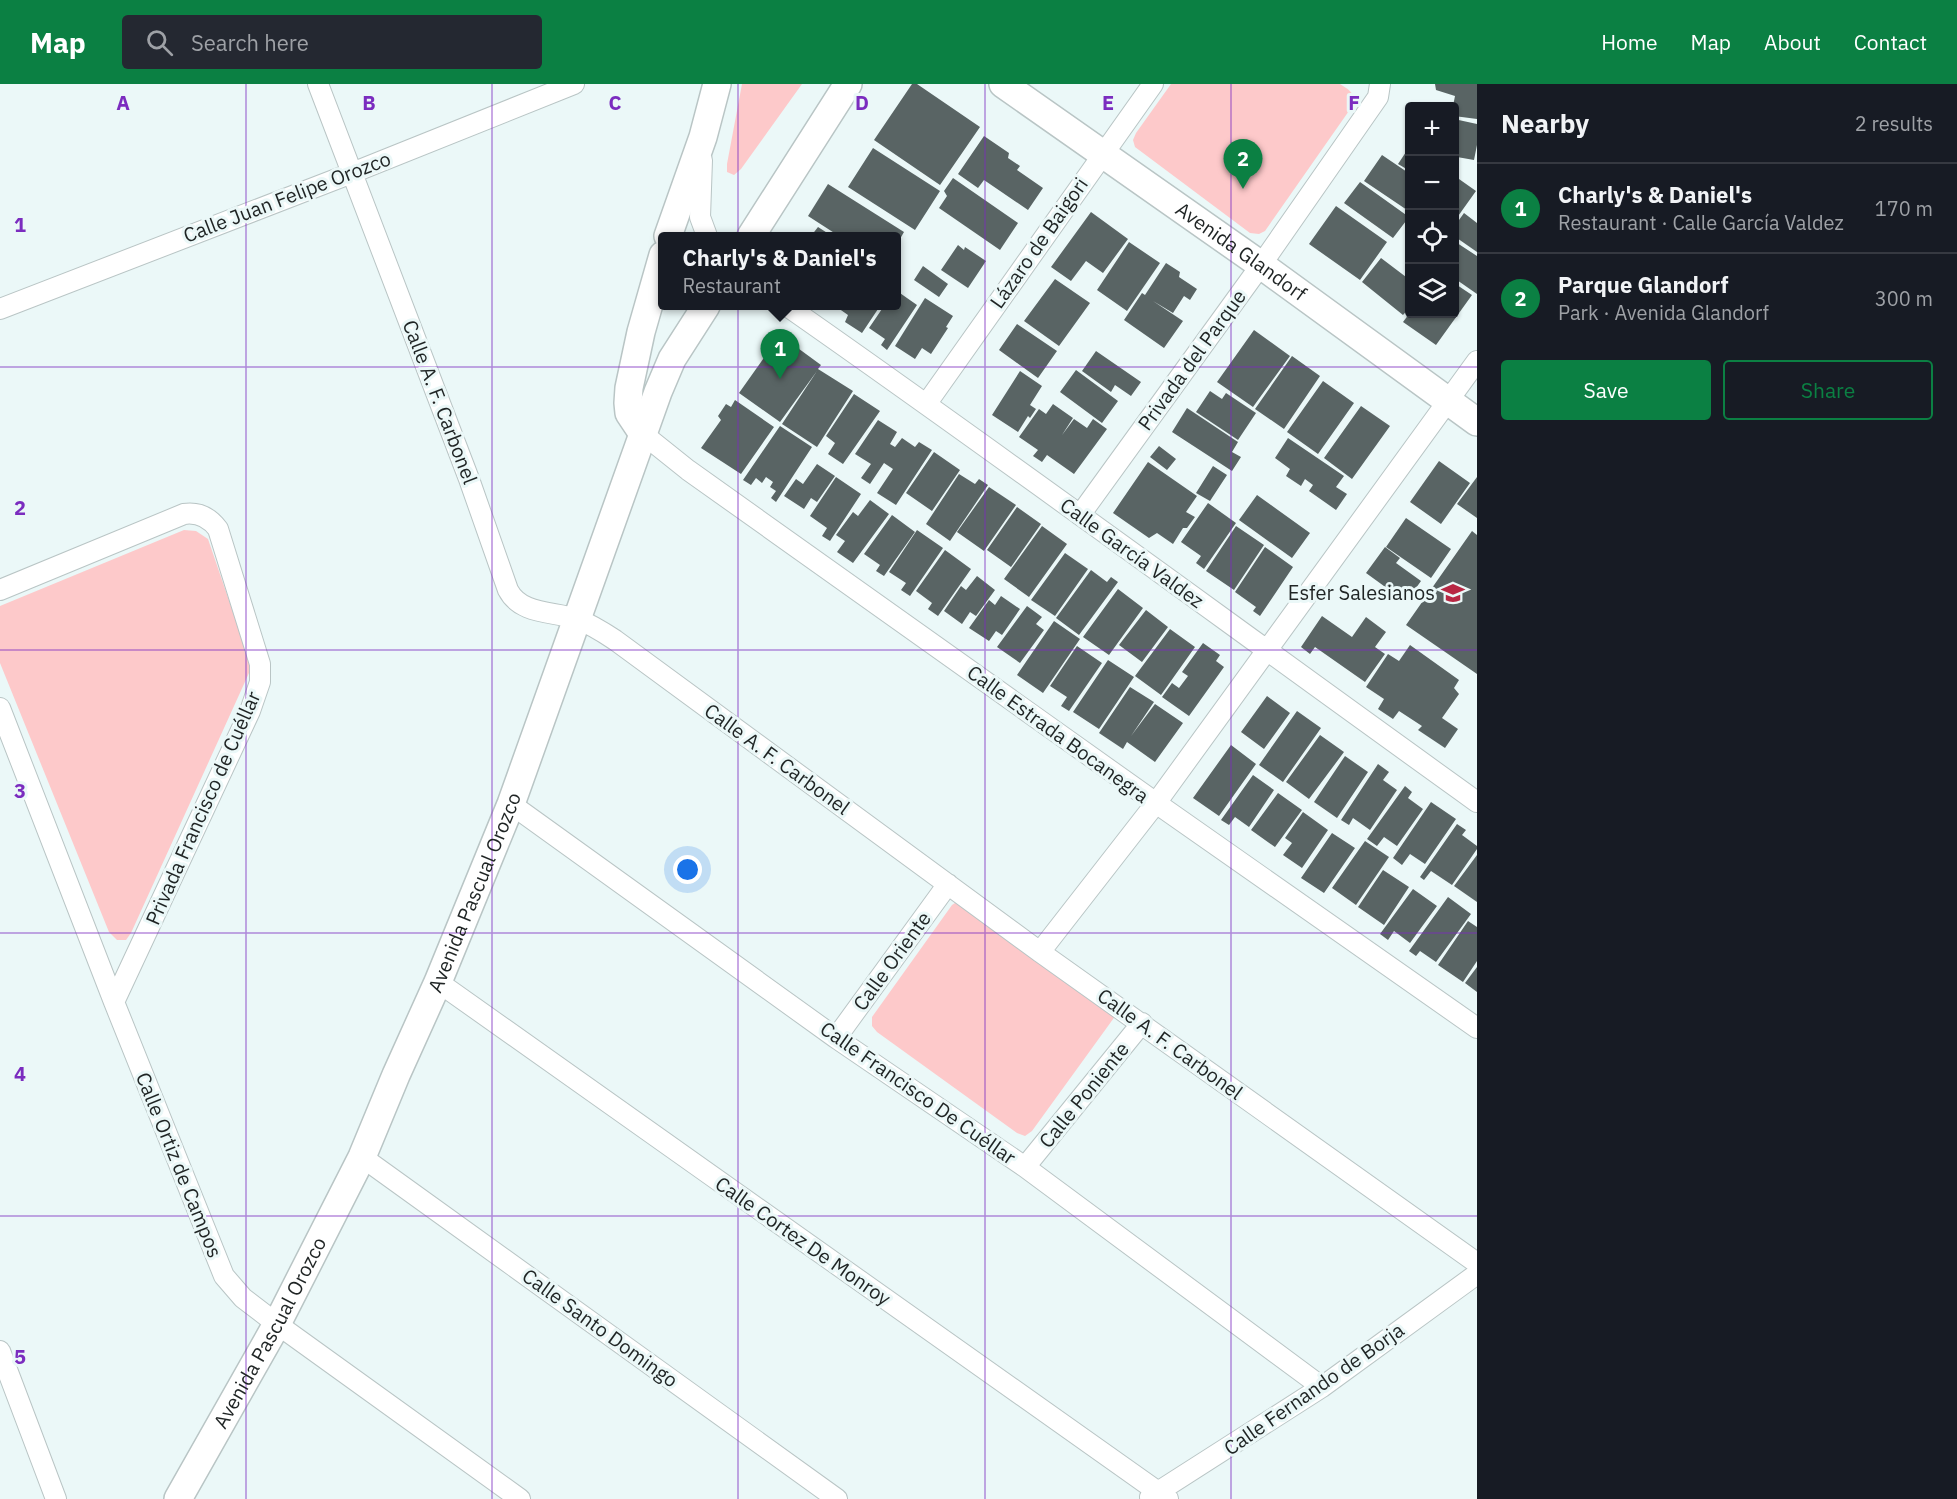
<!DOCTYPE html>
<html lang="en">
<head>
<meta charset="utf-8">
<style>
	body { margin:0; font-family:"IBM Plex Sans",sans-serif; background:#242831; color:#f1f3f6 }
	.controls { position:absolute; right:18px; top:18px; display:grid; overflow:hidden; border-radius:6px; box-shadow:0 2px 4px #0004 }
	.controls button { width:54px; height:54px; display:grid; place-items:center; padding:0; border:0; border-bottom:2px solid #363941; background:#171b24; color:#f1f3f6; font:30px sans-serif }
	.you { position:absolute; left:688px; top:786px; width:21px; height:21px; margin:-15px; border:4px solid #fff; border-radius:50%; background:#1a73e8; box-shadow:0 0 0 9px #1a73e833 }
	.badge { display:grid; place-items:center; width:39px; height:39px; border-radius:50%; background:#0b8043; color:#fff; font-size:20px; font-weight:700 }
	.pin { position:absolute; translate:-50% -50px; filter:drop-shadow(0 2px 3px #0008) }
	.pin::after { content:''; position:absolute; top:32px; width:21px; height:18px; background:inherit; clip-path:polygon(0 0,100% 0,50% 100%) }
	.popup { position:absolute; left:658px; top:148px; width:243px; height:78px; box-sizing:border-box; display:grid; place-content:center; border-radius:6px; background:#171b24; filter:drop-shadow(0 2px 4px #0005); font-size:20px; white-space:nowrap; color:#9ea1a6 }
	.popup b { font-size:22px; color:#f1f3f6 }
	.popup::after { content:''; position:absolute; left:50%; top:100%; margin-left:-12px; border:12px solid transparent; border-top-color:#171b24 }
	.list { margin:0; padding:0; list-style:none }
	h2 { display:flex; justify-content:space-between; align-items:center; height:78px; margin:0; padding:0 24px; font-size:26px }
	h2 small { font-size:20px; font-weight:400; color:#9ea1a6 }
	.list li { display:grid; grid-template-columns:39px 1fr auto; gap:18px; align-items:center; box-sizing:border-box; height:90px; padding:0 24px; border-top:2px solid #363941 }
	.list b { display:block; font-size:22px; white-space:nowrap }
	.list p { margin:0; font-size:20px; white-space:nowrap; color:#9ea1a6 }
	.list em { font-size:20px; font-style:normal; color:#9ea1a6 }
	.actions { display:flex; gap:12px; padding:18px 24px }
	.actions a { flex:1; padding:14px 0; border:2px solid #0b8043; border-radius:6px; text-align:center; font-size:21px; color:#0b8043 }
	.actions .main { background:#0b8043; color:#fff }
	.icon { flex:none; width:33px; height:33px; fill:none; stroke:currentColor; stroke-width:2; stroke-linecap:round; stroke-linejoin:round }
	.map { position:relative; flex:none; width:1477px; height:1415px; overflow:hidden }
	header { display:flex; align-items:center; gap:36px; box-sizing:border-box; height:84px; padding:0 30px; background:#0b8043; color:#fff }
	header strong { font-size:28px }
	nav { display:flex; gap:33px; margin-inline-start:auto; font-size:21px }
	.search { width:420px; height:54px; background:#242831; display:flex; align-items:center; gap:15px; box-sizing:border-box; padding:0 21px; border-radius:6px; color:#9ea1a6; font-size:22px }
	main { display:flex }
	aside { flex:1; background:#171b24 }
	.map>svg:first-child { display:block }
</style>
</head>
<body>
<header>
<strong>Map</strong>
<div class="search"><svg class="icon" aria-label="search" viewBox="0 0 24 24"><circle cx="10" cy="10" r="6"/><path d="M15 15l6 6"/></svg>Search here</div>
<nav><a>Home</a><a>Map</a><a>About</a><a>Contact</a></nav>
</header>
<main>
<div class="map">
<svg width="1477" height="1415" viewBox="0 0 1477 1415">
	<rect width="100%" height="100%" fill="#ebf8f8"/>
	<path fill="#fdc9ca" d="M742,0H802L741,85L734,91L727,88V80Z
		M1171,0H1340C1352,8 1356,9 1351,24L1265,147L1259,150L1250,149L1135,63L1133,56L1136,49Z
		M184,446L196,447L208,455L250,578L249,589L131,849L126,856H117L109,848L0,579V522Z
		M958,817L1116,931L1032,1047L1025,1052L1017,1049L877,948L872,942V933L952,821Z"/>
	<path fill="#596464" d="M912,0H917L980,43L940,101L874,56Z
		M1435,0H1477V35L1454,32V22H1453L1455,12L1436,6Z
		M1454,35L1477,40V61L1474,76L1457,73L1454,76Z
		M984,52L1009,69L1008,74L1020,82L1017,86L1043,104L1028,126L984,96L978,104L958,90Z
		M1410,62V87L1398,80Z
		M873,64L940,107L915,146L848,103Z
		M1382,71L1410,90V128L1364,97Z
		M953,94L1018,139L1000,166L939,124L947,112L944,107Z
		M1459,95L1476,107L1456,135L1454,134V102Z
		M1360,98L1409,133L1393,154L1344,119Z
		M828,100L904,148L897,160V152H839L808,132Z
		M1336,122L1387,158L1360,196L1309,160Z
		M1091,128L1128,155L1103,189L1086,177L1071,197L1051,183Z
		M1464,129L1477,139V168L1454,152V143Z
		M818,143L832,152H811Z
		M1454,157L1477,172V210L1454,194Z
		M1129,158L1160,179L1127,227L1097,206Z
		M958,161L964,166L965,163L986,177L968,204L941,186Z
		M1381,174L1410,196V223L1403,231L1362,198Z
		M1166,179L1180,188L1179,193L1197,205L1190,216L1184,212L1173,229L1153,217L1183,237L1164,264L1124,236L1142,209L1145,211Z
		M923,182L948,200L939,213L914,196Z
		M1055,195L1090,219L1059,262L1024,237Z
		M1454,199L1472,211L1436,261L1403,238L1409,230H1454Z
		M897,207L917,221L887,266L881,261L885,255L869,244L884,222H897Z
		M925,214L953,232L946,243L948,244L931,270L922,264L915,275L895,262Z
		M840,222H880L862,249L845,238L848,231L838,224Z
		M1017,240L1057,267L1038,294L999,266Z
		M1254,246L1290,272L1253,323L1217,298Z
		M780,251L821,281L818,285L853,307L817,363L782,340L817,287L780,338L739,309Z
		M1096,267L1141,298L1131,312L1115,301L1111,308L1082,287Z
		M1292,272L1320,292L1284,345L1255,325Z
		M1076,286L1118,317L1102,339L1060,308Z
		M1020,287L1042,302L1030,321L1036,325L1030,334L1028,332L1018,348L992,331Z
		M1323,297L1354,319L1318,370L1287,348Z
		M1210,307L1222,315L1226,309L1256,329L1238,356L1196,328Z
		M854,310L880,327L843,380L828,370L835,359L826,352Z
		M735,316L774,343L741,390L701,364L721,336L718,332L726,320L731,323Z
		M1053,320L1073,334L1062,351L1074,335L1087,344L1093,335L1107,345L1074,390L1047,371L1042,378L1033,372L1038,366L1019,353L1039,325L1046,330Z
		M1361,322L1390,342L1352,395L1324,374Z
		M1187,324L1238,358L1232,368L1241,373L1232,387L1172,348Z
		M878,336L897,348L890,360L895,363L902,354L915,363L919,358L932,366L896,421L877,409L893,385L884,379L870,400L861,394L871,380L855,370Z
		M780,342L812,363L776,418L771,414L776,407L770,403L773,398L766,393L762,399L756,394L751,401L743,396Z
		M1288,354L1344,392L1336,403L1347,410L1336,426L1309,407L1313,401L1305,395L1301,402L1286,392L1290,385L1275,374Z
		M1159,362L1176,375L1167,386L1150,373Z
		M934,368L960,386L932,427L906,409Z
		M1439,377L1470,399L1441,440L1410,418Z
		M1148,378L1197,412L1186,428L1195,433L1187,444H1183L1173,460L1157,449L1149,454L1113,429Z
		M817,380L835,392L817,418L811,414L804,425L784,412L796,395L803,400Z
		M1213,382L1227,391L1210,417L1196,409Z
		M959,390L975,400L979,395L988,401L950,457L926,440Z
		M836,393L861,410L830,457L822,452L827,444L810,432Z
		M1477,393V434L1457,420Z
		M989,403L1016,421L984,467L957,448Z
		M1257,411L1310,449L1292,474L1239,436Z
		M870,416L889,430L853,479L837,468L845,457L836,451L853,428L858,432Z
		M1208,419L1236,439L1204,485L1196,479L1201,472L1181,458Z
		M1017,423L1041,440L1011,483L987,466Z
		M892,431L915,448L884,492L876,487L880,481L864,470Z
		M1406,434L1451,465L1431,494L1386,463Z
		M1042,442L1067,460L1029,513L1004,495Z
		M1236,442L1264,461L1234,506L1206,487Z
		M917,446L943,464L910,512L901,506L906,499L889,488Z
		M1472,447L1477,451V590L1406,541Z
		M1265,463L1293,483L1260,532L1253,527L1256,523L1235,508Z
		M1385,463L1400,474L1396,479L1421,497L1406,518L1366,489Z
		M945,466L971,485L938,532L928,525L932,519L916,507Z
		M1065,469L1088,485L1055,532L1031,516Z
		M1091,486L1107,498L1111,493L1118,498L1079,551L1056,534Z
		M977,492L995,506L976,532L970,528L962,540L944,527L961,502L966,506Z
		M1118,505L1143,524L1109,571L1083,553Z
		M1001,512L1020,525L1002,551L996,547L989,557L969,544L989,516L995,521Z
		M1027,522L1042,533L1036,540L1044,546L1020,579L997,563Z
		M1146,526L1168,543L1142,578L1119,561Z
		M1322,532L1352,553L1366,533L1386,548L1375,563L1385,570L1365,598L1315,563L1310,570L1301,563Z
		M1054,537L1080,555L1043,609L1017,591Z
		M1170,545L1195,563L1161,611L1135,592Z
		M1203,559L1220,571L1216,577L1224,583L1189,632L1162,613L1172,599L1179,604L1188,592L1182,588Z
		M1410,561L1459,596L1454,604L1459,610L1442,634L1458,645L1445,664L1418,646L1422,642L1399,627L1393,635L1378,625L1384,615L1366,603L1388,570L1399,577Z
		M1077,562L1102,579L1069,627L1061,622L1067,613L1050,602Z
		M1108,576L1134,593L1099,645L1073,628Z
		M1130,603L1154,618L1131,652L1155,620L1183,639L1155,678L1127,658L1123,665L1099,649Z
		M1267,612L1290,629L1264,665L1241,648Z
		M1297,627L1321,644L1283,698L1259,681Z
		M1320,651L1344,668L1309,715L1286,698Z
		M1231,661L1256,680L1219,732L1193,714Z
		M1345,672L1368,688L1337,734L1314,718Z
		M1378,680L1389,688L1383,696L1397,706L1370,746L1353,734L1349,741L1341,736Z
		M1253,691L1274,706L1249,743L1235,733L1229,741L1221,736Z
		M1405,702L1412,708L1408,714L1423,725L1397,762L1384,753L1377,762L1367,755Z
		M1278,709L1302,726L1275,763L1251,746Z
		M1431,718L1456,735L1425,780L1410,770L1402,781L1393,774Z
		M1303,728L1328,746L1302,784L1283,771L1292,759L1285,754Z
		M1457,740L1466,746L1462,751L1477,762V765L1452,801L1431,787L1424,796L1420,793Z
		M1332,749L1355,764L1324,809L1301,794Z
		M1365,757L1389,773L1356,821L1332,804Z
		M1477,771V818L1454,802Z
		M1383,786L1409,803L1384,841L1358,823Z
		M1413,805L1437,822L1410,859L1394,847L1388,856L1380,850Z
		M1448,813L1471,830L1436,878L1420,867L1416,872L1409,867Z
		M1468,837L1477,843V877L1463,898L1438,881Z
		M1477,883V908L1465,899Z"/>
	<g fill="none" stroke-linecap="round" stroke-linejoin="round">
		<g stroke="#b9c5c5" stroke-width="22">
			<path id="minor" d="M318,0L469,395L508,506C521,531 553,527 577,535C590,540 603,548 615,556L1040,868L1477,1179
				M702,76L700,133L707,152
				M787,222C1019,384 1247,553 1477,718
				M0,225L352,89L574,0
				M927,319L1153,0
				M643,350L688,386L1156,719L1477,944
				M1080,431L1261,181L1378,13L1380,0
				M0,506L184,430C198,428 209,433 218,445L260,580V598L250,627L114,918
				M0,624L114,918L224,1192L243,1214L277,1240L520,1415
				M511,720L836,954L1025,1083L1322,1303
				M1040,868L1156,719L1477,277
				M438,898L1168,1415
				M836,954L948,800
				M362,1073L837,1415
				M1025,1083L1142,939
				M0,1267L56,1415
				M1150,1413L1322,1303L1477,1190"/>
		</g>
		<g stroke="#b9c5c5" stroke-width="30">
			<g id="secondary">
				<path id="s1" d="M1003,0L1261,181L1477,338"/>
				<path d="M668,152L703,53L717,0"/>
				<path d="M751,152L848,0"/>
				<path d="M643,350L629,329L628,319L629,304L641,248L663,171"/>
				<path id="s2" d="M178,1415L277,1240L362,1073L396,991L438,898L511,720L658,308L672,275L706,222"/>
			</g>
		</g>
		<use href="#minor" stroke="#fff" stroke-width="20"/>
		<use href="#secondary" stroke="#fff" stroke-width="27"/>
	</g>
	<path fill="none" stroke="#7b2cbf" stroke-width="1.5" stroke-opacity="0.55" d="M246,0V1415M492,0V1415M738,0V1415M985,0V1415M1231,0V1415M0,283H1477M0,566H1477M0,849H1477M0,1132H1477"/>
	<defs>
		<g id="school-bare" transform="scale(1.8)"><path d="M0-5L7-2L0 1L-7-2ZM-4 1L0 2.5L4 1V4Q0 6-4 4Z" fill="#b82743" stroke="#ebf8f8" stroke-width="2.5" paint-order="stroke"/></g>
	</defs>
	<g fill-rule="evenodd">
		<use href="#school-bare" x="1453" y="509"/>
	</g>
	<g text-anchor="middle" stroke-width="6" stroke-linejoin="round" paint-order="stroke">
		<g font-size="20" fill="#1f2424" stroke="#ebf8f8">
			<text transform="translate(287 113) rotate(-21)" y="7">Calle Juan Felipe Orozco</text>
			<text transform="translate(1039 159) rotate(-55)" y="7">Lázaro de Baigori</text>
			<text dy="7" stroke="none"><textPath href="#s1" startOffset="291">Avenida Glandorf</textPath></text>
			<text transform="translate(1192 276) rotate(-54)" y="7">Privada del Parque</text>
			<text transform="translate(440 318) rotate(69)" y="7">Calle A. F. Carbonel</text>
			<text transform="translate(1132 469) rotate(36)" y="7">Calle García Valdez</text>
			<text transform="translate(1058 650) rotate(36)" y="7">Calle Estrada Bocanegra</text>
			<text transform="translate(777 675) rotate(36)" y="7">Calle A. F. Carbonel</text>
			<text transform="translate(203 724) rotate(-66)" y="7">Privada Francisco de Cuéllar</text>
			<text dy="7" stroke="none"><textPath href="#s2" startOffset="676">Avenida Pascual Orozco</textPath></text>
			<text transform="translate(892 877) rotate(-54)" y="7">Calle Oriente</text>
			<text transform="translate(1170 960) rotate(36)" y="7">Calle A. F. Carbonel</text>
			<text transform="translate(918 1009) rotate(35)" y="7">Calle Francisco De Cuéllar</text>
			<text transform="translate(1084 1011) rotate(-51)" y="7">Calle Poniente</text>
			<text transform="translate(179 1081) rotate(68)" y="7">Calle Ortiz de Campos</text>
			<text transform="translate(803 1157) rotate(35)" y="7">Calle Cortez De Monroy</text>
			<text transform="translate(600 1244) rotate(36)" y="7">Calle Santo Domingo</text>
			<text dy="7" stroke="none"><textPath href="#s2" startOffset="190">Avenida Pascual Orozco</textPath></text>
			<text transform="translate(1314 1305) rotate(-35)" y="7">Calle Fernando de Borja</text>
		</g>
		<g font-size="20" fill="#1f2424" stroke="#ebf8f8" text-anchor="end">
			<text x="1435" y="516">Esfer Salesianos</text>
		</g>
	</g>
	<g font-size="20" text-anchor="middle" font-weight="bold" fill="#7b2cbf" stroke="#ebf8f8" stroke-width="6" stroke-linejoin="round" paint-order="stroke">
		<text x="123" y="26">A</text>
		<text x="369" y="26">B</text>
		<text x="615" y="26">C</text>
		<text x="862" y="26">D</text>
		<text x="1108" y="26">E</text>
		<text x="1354" y="26">F</text>
		<text x="20" y="148">1</text>
		<text x="20" y="431">2</text>
		<text x="20" y="714">3</text>
		<text x="20" y="997">4</text>
		<text x="20" y="1280">5</text>
	</g>
</svg>
<div class="controls">
<button>+</button>
<button>−</button>
<button><svg class="icon" aria-label="locate" viewBox="0 0 24 24"><circle cx="12" cy="12" r="6"/><path d="M12 2v4M12 18v4M2 12h4M18 12h4"/></svg></button>
<button><svg class="icon" aria-label="layers" viewBox="0 0 24 24"><path d="M12 4l9 5-9 5-9-5zM3 14l9 5 9-5"/></svg></button>
</div>
<div class="you"></div>
<div class="pin badge" style="left:780px;top:295px">1</div>
<div class="popup"><b>Charly's &amp; Daniel's</b>Restaurant</div>
<div class="pin badge" style="left:1243px;top:105px">2</div>
</div>
<aside>
<h2>Nearby<small>2 results</small></h2>
<ul class="list">
<li><span class="badge">1</span><div><b>Charly's &amp; Daniel's</b><p>Restaurant · Calle García Valdez</p></div><em>170 m</em></li>
<li><span class="badge">2</span><div><b>Parque Glandorf</b><p>Park · Avenida Glandorf</p></div><em>300 m</em></li>
</ul>
<div class="actions"><a class="main">Save</a><a>Share</a></div>
</aside>
</main>
</body>
</html>
